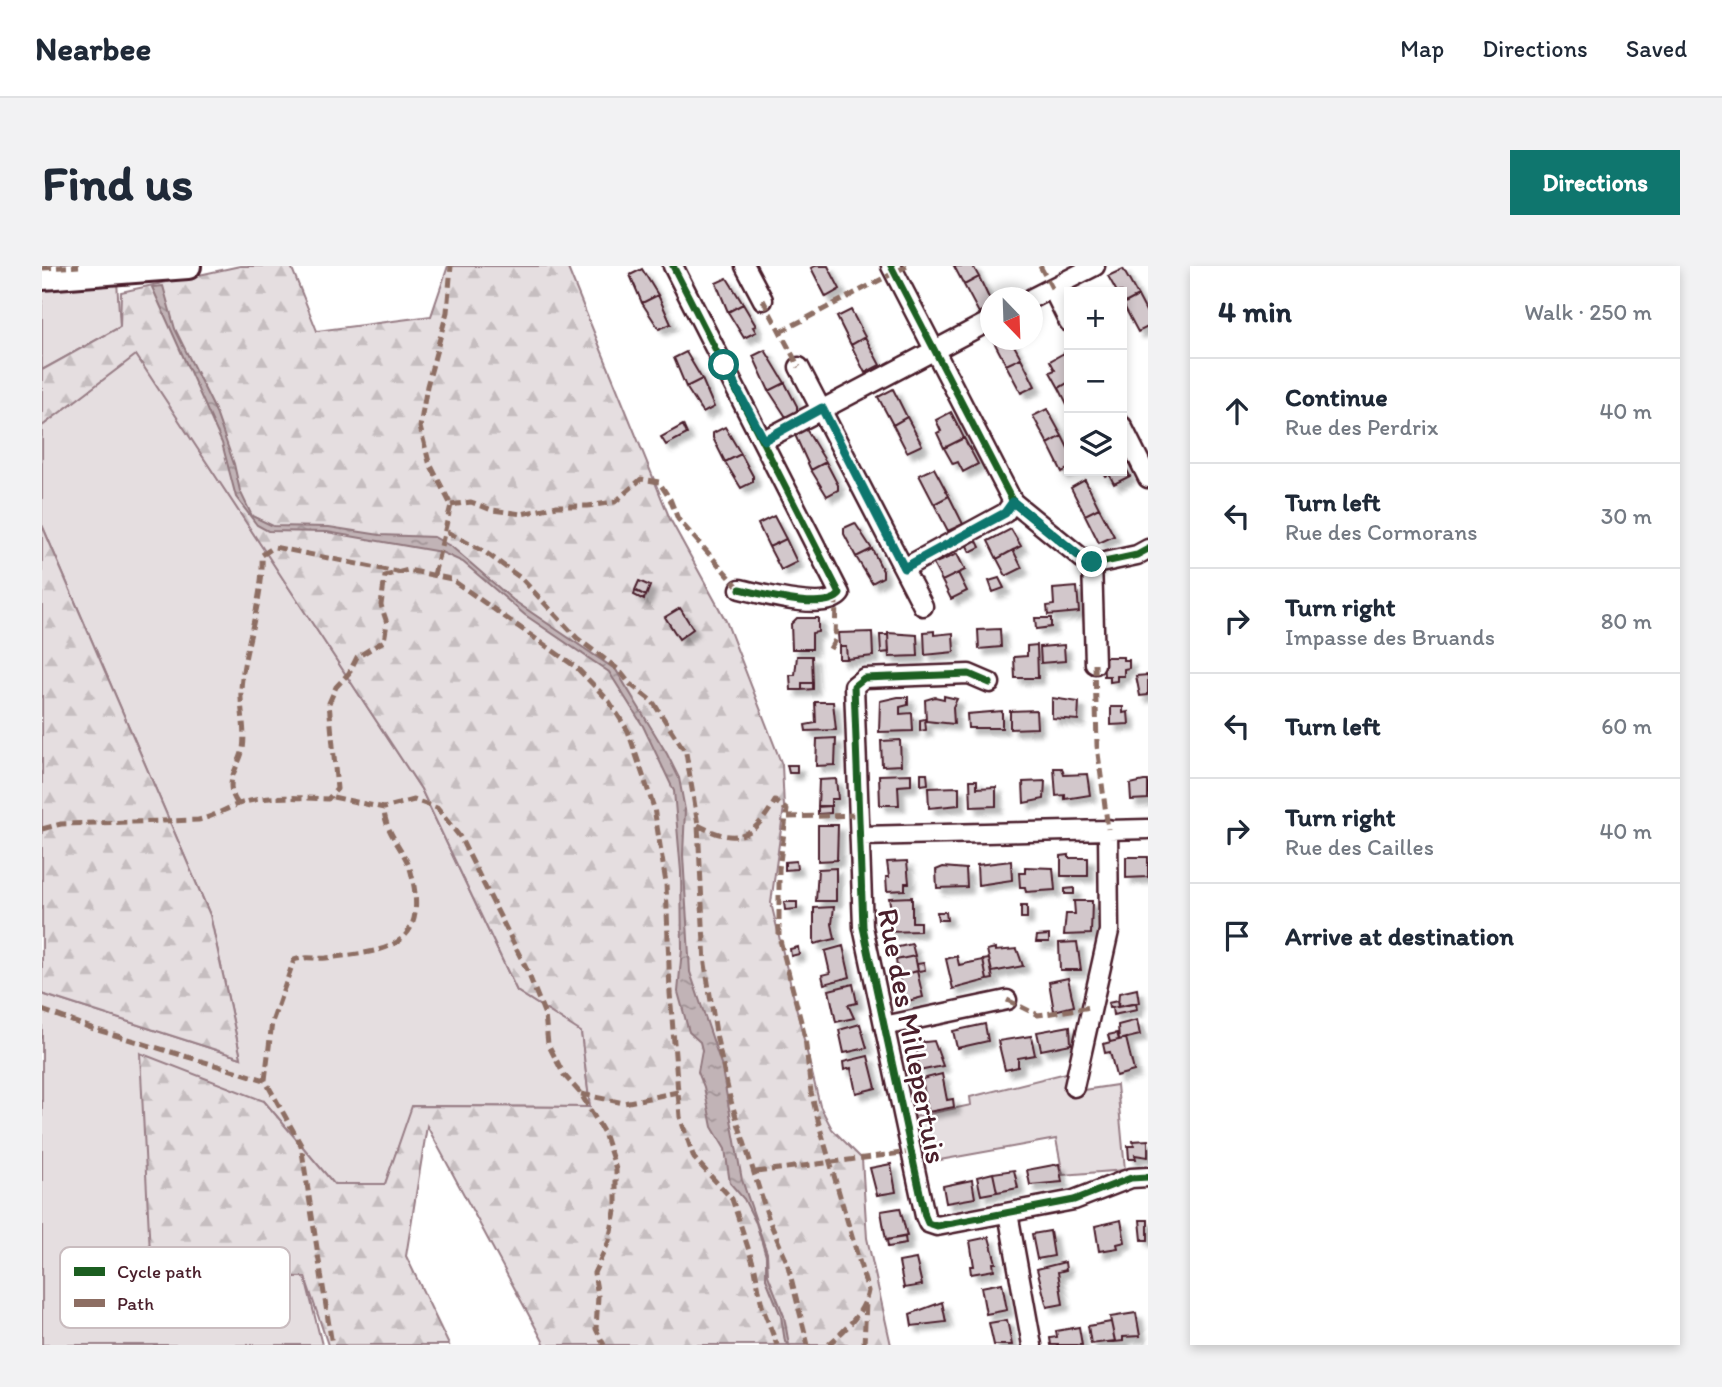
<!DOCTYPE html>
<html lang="en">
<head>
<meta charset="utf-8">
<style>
	body { margin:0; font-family:Itim,sans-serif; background:#f2f2f3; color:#1f2937 }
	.controls { position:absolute; right:21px; top:21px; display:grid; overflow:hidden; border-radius:0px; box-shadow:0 4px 10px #0003 }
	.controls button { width:63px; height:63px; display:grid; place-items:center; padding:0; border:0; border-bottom:2px solid #e0e1e3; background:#fff; color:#1f2937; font:35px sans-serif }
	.compass { position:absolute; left:938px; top:21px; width:63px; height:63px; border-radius:50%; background:#fff; box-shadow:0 4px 10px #0003; rotate:157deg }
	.stop { position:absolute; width:21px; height:21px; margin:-16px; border:5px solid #0f766e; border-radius:50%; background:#fff }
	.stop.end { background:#0f766e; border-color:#fff; box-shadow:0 2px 7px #0008 }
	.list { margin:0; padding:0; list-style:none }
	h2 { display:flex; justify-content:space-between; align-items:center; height:91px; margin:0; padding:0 28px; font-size:30px }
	h2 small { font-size:23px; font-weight:400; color:#747a83 }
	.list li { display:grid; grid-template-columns:46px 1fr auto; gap:21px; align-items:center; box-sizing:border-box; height:105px; padding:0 28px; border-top:2px solid #e0e1e3 }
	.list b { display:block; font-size:26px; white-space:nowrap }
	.list p { margin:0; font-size:23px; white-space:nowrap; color:#747a83 }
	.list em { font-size:23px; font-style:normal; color:#747a83 }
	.icon { flex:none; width:38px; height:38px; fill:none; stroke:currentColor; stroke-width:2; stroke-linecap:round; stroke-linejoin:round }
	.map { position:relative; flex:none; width:1106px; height:1079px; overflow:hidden; border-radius:0px }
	header { display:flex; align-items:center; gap:42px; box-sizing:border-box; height:98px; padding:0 35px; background:#fff; border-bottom:2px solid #e0e1e3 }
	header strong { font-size:33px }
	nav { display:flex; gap:38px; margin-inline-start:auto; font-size:24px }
	.intro { display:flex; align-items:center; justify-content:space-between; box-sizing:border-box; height:168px; padding:0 42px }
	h1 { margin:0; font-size:49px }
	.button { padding:18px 32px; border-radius:0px; background:#0f766e; color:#fff; font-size:24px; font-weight:700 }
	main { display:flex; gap:42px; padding:0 42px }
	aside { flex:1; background:#fff; border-radius:0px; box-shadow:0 4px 10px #0003 }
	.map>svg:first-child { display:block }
</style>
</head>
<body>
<header>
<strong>Nearbee</strong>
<nav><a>Map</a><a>Directions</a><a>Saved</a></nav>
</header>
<div class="intro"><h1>Find us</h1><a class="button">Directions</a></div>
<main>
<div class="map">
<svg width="1106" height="1079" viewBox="0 0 1106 1079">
	<defs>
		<pattern id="forest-firs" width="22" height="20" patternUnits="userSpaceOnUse" patternTransform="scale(1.75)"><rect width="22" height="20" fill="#e5dee0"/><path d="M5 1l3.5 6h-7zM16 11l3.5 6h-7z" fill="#c6bec0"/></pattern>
		<pattern id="water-ripples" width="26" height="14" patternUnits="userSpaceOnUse" patternTransform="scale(1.75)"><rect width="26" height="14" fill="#c1b3b6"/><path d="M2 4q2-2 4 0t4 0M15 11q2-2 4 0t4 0" fill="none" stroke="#9f9194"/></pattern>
		<filter id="shadow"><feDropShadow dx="6" dy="6" stdDeviation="2" flood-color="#0004"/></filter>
	</defs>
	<rect width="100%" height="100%" fill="#fff"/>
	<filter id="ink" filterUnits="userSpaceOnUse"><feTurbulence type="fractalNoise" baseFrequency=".0143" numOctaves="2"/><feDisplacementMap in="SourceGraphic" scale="14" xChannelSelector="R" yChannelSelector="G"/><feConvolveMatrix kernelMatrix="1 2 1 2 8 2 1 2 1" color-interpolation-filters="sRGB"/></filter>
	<g filter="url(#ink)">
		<path fill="#e5dee0" stroke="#987e86" stroke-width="2" d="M0,0H74L78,61L0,104Z
			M94,88L379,523L475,725L539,765L548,841L371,840L343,918H292L222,835L109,1007L263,1011L280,1079H0V728L199,792L168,649L0,259V160Z
			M1028,806V826L1075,819L1083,904L1021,909L1014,873L881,897L872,851L929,839L928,831Z"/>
		<path fill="url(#forest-firs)" stroke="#987e86" stroke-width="2" d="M198,0H249L275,65L389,50L406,0H525L628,253L684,355L740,499L742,541L729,637L778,840L790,863L820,893L825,972L849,1079H503L385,860L364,990L407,1079H286L263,1011L109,1007L98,787L222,835L292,918H343L370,840L548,841L539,766L475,725L379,523L94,89L0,160V104L78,61L79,26Z
			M0,259L168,649L199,792L0,728Z"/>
		<path fill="url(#water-ripples)" stroke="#91787e" stroke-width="2" d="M121,20L133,63L173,144L192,198L198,225L210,250L231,260L287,261L338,269L392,271L410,281L471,334L574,404L625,488L637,512L643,544L641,589L648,706L679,798L700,914L725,987L726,1009L742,1050L747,1079L743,1076L739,1050L724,1013V990L714,957L702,933L688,917L683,883L670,861L662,821L656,806L660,784L658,776L647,766L636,726L640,683L639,606L632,525L601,460L567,406L483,349L421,296L399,286L285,266L226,265L215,259L194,231L180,177L110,21Z"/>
		<path fill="#d2c7cb" stroke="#4a1f2b" stroke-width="2" filter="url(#shadow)" d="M773,0H786L798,23L784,31L769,2Z
			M912,0H931L937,11L922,19Z
			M600,3L616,29L600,37L588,9Z
			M1081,3L1096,30L1081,38L1080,26H1075L1066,10Z
			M937,11L948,34V41L937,47L922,19Z
			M685,12L701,38L686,46L674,17Z
			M616,29L629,58L617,63L600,37Z
			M1096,30L1106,49V61L1096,66L1081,38Z
			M701,38L714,60L711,61L714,66L702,72L686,46Z
			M809,44L823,71L809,79L795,51Z
			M823,71L838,99L823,107L809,79Z
			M951,74H969L979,92L964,99Z
			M723,84L743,117L727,125L711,90Z
			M644,86L660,113L644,121L632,92Z
			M1022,87L1027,96V116L1017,122L1008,106L1013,104L1008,95Z
			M979,92L993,120L979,127L964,99Z
			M660,113L672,141L661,147L644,121Z
			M1027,116V136L1025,138L1017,122Z
			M743,117L755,140V146L744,151L727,125Z
			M851,123L865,151L851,159L836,131Z
			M1005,143L1020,170L1006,178L991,150Z
			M909,146L922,172L902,182L895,167L899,165L894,154Z
			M865,151L880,179L865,186L851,159Z
			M641,159L645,168L624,179L619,171Z
			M683,161L699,188L683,196L671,172V167Z
			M764,163L784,196L769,204L753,169Z
			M1020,170L1027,184V202L1020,206L1006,178Z
			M922,172L936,198L921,206L916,196L911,198L902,182Z
			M699,188L711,210V216L699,222L683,196Z
			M1080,195L1088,210L1072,218L1067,208L1063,210L1060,205H1080Z
			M784,196L796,219V224L785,230L769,204Z
			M892,202L907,230L892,238L877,209Z
			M1043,214L1057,242L1043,249L1029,222Z
			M907,230L921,258L906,265L892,238Z
			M1057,242L1072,270L1057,277L1043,249Z
			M732,250L744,273L727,281L716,258Z
			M813,257L830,283L814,291L802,268V262Z
			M969,263L979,280L955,293L946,275Z
			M933,271L938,281L928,286L923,276Z
			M744,273L755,296L739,304L727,281Z
			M830,283L841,305V311L830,317L814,291Z
			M971,284L980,302L964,310L955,293Z
			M915,288L923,304L900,315L891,298Z
			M916,307L925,325L909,333L900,315Z
			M957,312L962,322L951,326L947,315Z
			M597,315L608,320L604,330L593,324Z
			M1035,321L1037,346L1006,349L1005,340L1012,339L1011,323Z
			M593,325L603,329L602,334L592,329Z
			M638,342L651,363L637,373L623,351Z
			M755,352H776V366L770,367V383H750L749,358Z
			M993,352H1009V361L994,363Z
			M958,363L959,381L937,383L936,364Z
			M892,365V369L911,367L912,386L883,389L882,366Z
			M830,366L831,390L805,393L804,380H797L796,367Z
			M846,367L875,369L876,390L847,391Z
			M838,369H846L847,386L839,387Z
			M995,379L996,412H973L972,391L985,390V380Z
			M1022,379L1023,395L999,397L998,381Z
			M797,380H804L805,393H797Z
			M755,390H770L771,417H760V424H749L748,409H753Z
			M1061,391H1081V394H1087V402L1082,403V410H1075V415L1068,416V410H1062Z
			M1106,409V429L1098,430L1094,410Z
			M760,417H771V423L760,424Z
			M902,430L915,433L911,441L912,458L884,455L883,434L893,431L902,433Z
			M856,431H866V439L858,441V448L870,447L871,465L837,466L838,435Z
			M1010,432L1037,436L1036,454L1010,452Z
			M773,436H791L794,464L764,465L763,459L774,457Z
			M1069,441H1081V447L1086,446L1087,458L1069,459Z
			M994,444L995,462L968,463V445Z
			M960,445V462H926L925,448Z
			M883,453L884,464L878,465V454Z
			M794,472L793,499L774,500L775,473Z
			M858,474L859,499L840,500L839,475Z
			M745,499H755V507H747Z
			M1012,502H1020L1022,509L1045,508L1048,529L1023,533V529L1014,530Z
			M879,507H885L886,518L879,519Z
			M869,508V519L856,520L857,539H838L837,509Z
			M794,513L796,533H789V540L776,541L777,514Z
			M928,514H935V522L954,521V540L929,541Z
			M1003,515L1002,533L982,537L981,516Z
			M1102,515H1106V533L1089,534L1088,518Z
			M917,521V539L887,542L886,522Z
			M776,540H789V547L776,548Z
			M776,559H796L795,594L776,595Z
			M1027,589V592H1046V610H1019V590Z
			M1084,591H1106V611L1084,612Z
			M754,595L755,603L743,604V596Z
			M865,595L867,617H863V624L845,625L844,611H847L845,596Z
			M969,595L970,614L936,619L935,599Z
			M901,601L924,603L925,621L895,622L894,604Z
			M983,601L1011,602L1013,624L984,626L983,621H978L977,607H983Z
			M794,602V635H774L776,603Z
			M1032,622V628H1023V623Z
			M870,631V656H878V665L846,666L850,649L847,632Z
			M1032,635H1050L1049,668L1022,669L1024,648H1033Z
			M742,636H755V643L743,644Z
			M979,640H985V652H979Z
			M792,641L790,658L793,673L772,678V642Z
			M895,646H904L905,654H896Z
			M1007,669V676H994L995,670Z
			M1035,676L1039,704H1018L1017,677Z
			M870,678L873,690L854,694L852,682Z
			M801,680L808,711L782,718L780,709L788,707L783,685Z
			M756,681L757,688L749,690L748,683Z
			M953,682V685L975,683L981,700L950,706L945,684Z
			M873,690L876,705L856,710L854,694Z
			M915,690L917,699L941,694L945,714L911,723L904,693Z
			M947,693L951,713L945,714L941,694Z
			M882,697L883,704L876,705L875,698Z
			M875,705L881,731L862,736L857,710Z
			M1026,712L1032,740L1012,745L1007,716Z
			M811,718L815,737L806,739L812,752L794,756L787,724Z
			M1095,723L1097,737L1076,741L1077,727Z
			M1075,735L1076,741L1067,742L1066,737Z
			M1094,737L1095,744L1071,749L1070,742Z
			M1095,754L1098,769L1077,774L1076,759Z
			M818,758L825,782L802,787L797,764Z
			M943,758L946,775L915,782L911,765Z
			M1028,760L1029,778L999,784L995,766Z
			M1075,767L1077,774L1068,776L1066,769Z
			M989,770L993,789L976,792V801L963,804L956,775Z
			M1084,772L1092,805L1074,810L1068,786L1063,787L1061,778Z
			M892,775L901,800L877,805L874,777Z
			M826,790L834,822L814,827L809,802L802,804L801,796Z
			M900,808L905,834L911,833L912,841L886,846L880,813Z
			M1106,874V891L1093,889L1094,893H1087L1086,880H1092L1091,875Z
			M849,898L854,926L835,929L828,902Z
			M1017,898L1020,916L988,919L985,904Z
			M972,904L976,922L955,926L951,907Z
			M951,907L955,926L939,929L935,911Z
			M930,914L933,932L904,937L901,920Z
			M858,942L865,970L844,974L839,945Z
			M1079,954L1083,976L1075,978L1076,982L1057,985L1053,960Z
			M1098,954H1106V974H1100Z
			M1008,965L1012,990L995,993L990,968Z
			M863,971L864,978L846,981L845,974Z
			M947,971L954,997H951L952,1004L929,1008L928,1000H932L928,975Z
			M874,993L880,1019L862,1022L857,996Z
			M1023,996L1024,1004L1016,1006L1021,1038L1005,1041L995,1003Z
			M960,1017L965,1044L944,1048L939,1021Z
			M900,1036L904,1056L870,1060L868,1048Z
			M1094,1047L1098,1070L1081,1071V1075L1073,1076L1068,1051Z
			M965,1054L970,1079H952L947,1057Z
			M1069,1056L1073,1075L1049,1078L1046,1060Z
			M1037,1061L1040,1079H1009L1008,1072L1015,1071L1014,1065Z"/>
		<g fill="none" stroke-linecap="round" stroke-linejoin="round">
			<g stroke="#4a1f2b" stroke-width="23">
				<path id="street" d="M631,0L798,328C784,346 720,328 698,323
					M703,0L721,34
					M849,0L971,236L1041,293L1058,297L1095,289L1106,283
					M1010,22L1027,56
					M990,32L1053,0
					M757,101L881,340
					M1080,160L1106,212
					M722,174L948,55
					M1050,296L1053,398
					M862,302L963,247L971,236
					M948,417L927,408L822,412L812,420L821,661L883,950L886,957L895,960L1032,934L1089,912L1106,911
					M819,570L1106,563
					M842,760L965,734
					M1032,821L1067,665L1066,563
					M966,947L990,1079"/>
			</g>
			<g stroke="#4a1f2b" stroke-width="30">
				<path id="secondary" d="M0,11L146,0"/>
			</g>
			<use href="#street" stroke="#fff" stroke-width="18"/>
			<use href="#secondary" stroke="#fff" stroke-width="24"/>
			<path stroke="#8d6e63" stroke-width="5" stroke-dasharray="10 5" stroke-linecap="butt" d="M998,0L1010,22
				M0,2L37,0
				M721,34L757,101
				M738,66L865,0
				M409,239L429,236L450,244L480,248L515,240H546L573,236L599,213L617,216L628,233L636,253L698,323
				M405,266L443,286L480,313L535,372L577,404L588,418L611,436L644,487L656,559L663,698L675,773L688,832L727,954L745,996L766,1079
				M392,309L409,239L387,196L378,161L385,120L405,46L409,0
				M788,383L793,374L794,334
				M1053,398L1055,480L1066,563
				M291,531L342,542L372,534L395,542L418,571L485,704L503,749L506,778L522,809L539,828L562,867L574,903V940L567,975L552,1007L556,1030L554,1063L562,1079
				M196,538C180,516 196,504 201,483C204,464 198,442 199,423C202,378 222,335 220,289L232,281L355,306
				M746,551L816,549
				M656,559C695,580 712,571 733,535L745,544L737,603V670L763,771L769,826L778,862L826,1025C822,1047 802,1065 786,1079
				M0,563L19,558L156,554C171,551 183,543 197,538C226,528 257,532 286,533L295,523L287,437L294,421L307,407L315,391L342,375L345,357L339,339L343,310L366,304L409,313L534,401L567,435L586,465L612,542L624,617L628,727L638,851L652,892L690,933L713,1003L720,1040L735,1079
				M965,734L996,749L1050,741
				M0,744L52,763L223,814L259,879L290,1079
				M223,814L230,756L252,694C263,690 272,693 284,692C346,685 388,682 369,606C363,584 342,566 342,542
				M539,828L582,837L636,826
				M714,906L868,886
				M822,1079L824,1036"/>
			<g stroke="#fff" stroke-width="11">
				<path id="cycleway" d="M631,0L798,328C784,346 720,328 698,323
					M849,0L971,236L1041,293L1058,297L1095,289L1106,283
					M948,417L927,408L822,412L812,420L821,661L883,950L886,957L895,960L1032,934L1089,912L1106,911"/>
			</g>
			<use href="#cycleway" stroke="#1b5e20" stroke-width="7"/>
		</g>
	</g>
	<g fill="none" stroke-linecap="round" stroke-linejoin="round" filter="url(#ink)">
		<path stroke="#0f766e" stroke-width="9" d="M682,99L722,174L780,142L862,302L963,247L971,236L1041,293L1050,296"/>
	</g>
	<g text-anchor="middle" stroke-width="5" stroke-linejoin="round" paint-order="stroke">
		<g font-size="30" fill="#4a1f2b" stroke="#fff">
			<text transform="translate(870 770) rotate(79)" y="10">Rue des Millepertuis</text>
		</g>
	</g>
	<rect x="18" y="981" width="230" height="81" rx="10" fill="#fff" stroke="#c9bcbf" stroke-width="2"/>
	<rect x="32" y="1001" width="31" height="9" fill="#1b5e20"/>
	<rect x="32" y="1033" width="31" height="8" fill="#8d6e63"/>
	<g font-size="19" fill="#4a1f2b">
		<text x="75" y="1012">Cycle path</text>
		<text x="75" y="1044">Path</text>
	</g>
</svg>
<div class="controls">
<button>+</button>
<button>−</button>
<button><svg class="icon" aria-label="layers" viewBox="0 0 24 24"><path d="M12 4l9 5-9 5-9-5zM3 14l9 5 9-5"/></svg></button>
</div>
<svg class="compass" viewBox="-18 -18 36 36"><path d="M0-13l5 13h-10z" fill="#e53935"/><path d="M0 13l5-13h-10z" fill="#747a83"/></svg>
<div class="stop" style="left:682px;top:99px"></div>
<div class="stop end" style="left:1050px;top:296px"></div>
</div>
<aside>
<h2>4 min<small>Walk · 250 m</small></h2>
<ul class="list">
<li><svg class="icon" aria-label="ahead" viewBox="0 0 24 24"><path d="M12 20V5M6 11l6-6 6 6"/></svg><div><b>Continue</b><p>Rue des Perdrix</p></div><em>40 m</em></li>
<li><svg class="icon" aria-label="left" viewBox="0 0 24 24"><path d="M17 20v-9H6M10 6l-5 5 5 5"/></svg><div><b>Turn left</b><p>Rue des Cormorans</p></div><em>30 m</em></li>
<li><svg class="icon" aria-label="right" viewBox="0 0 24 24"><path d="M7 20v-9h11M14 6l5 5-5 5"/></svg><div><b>Turn right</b><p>Impasse des Bruands</p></div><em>80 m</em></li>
<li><svg class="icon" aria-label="left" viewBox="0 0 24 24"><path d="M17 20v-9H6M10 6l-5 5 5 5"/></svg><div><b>Turn left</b></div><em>60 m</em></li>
<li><svg class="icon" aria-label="right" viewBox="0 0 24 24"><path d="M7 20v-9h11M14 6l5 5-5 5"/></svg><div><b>Turn right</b><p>Rue des Cailles</p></div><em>40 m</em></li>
<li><svg class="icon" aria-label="arrive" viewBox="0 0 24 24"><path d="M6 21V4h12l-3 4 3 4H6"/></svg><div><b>Arrive at destination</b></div></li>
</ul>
</aside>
</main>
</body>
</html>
